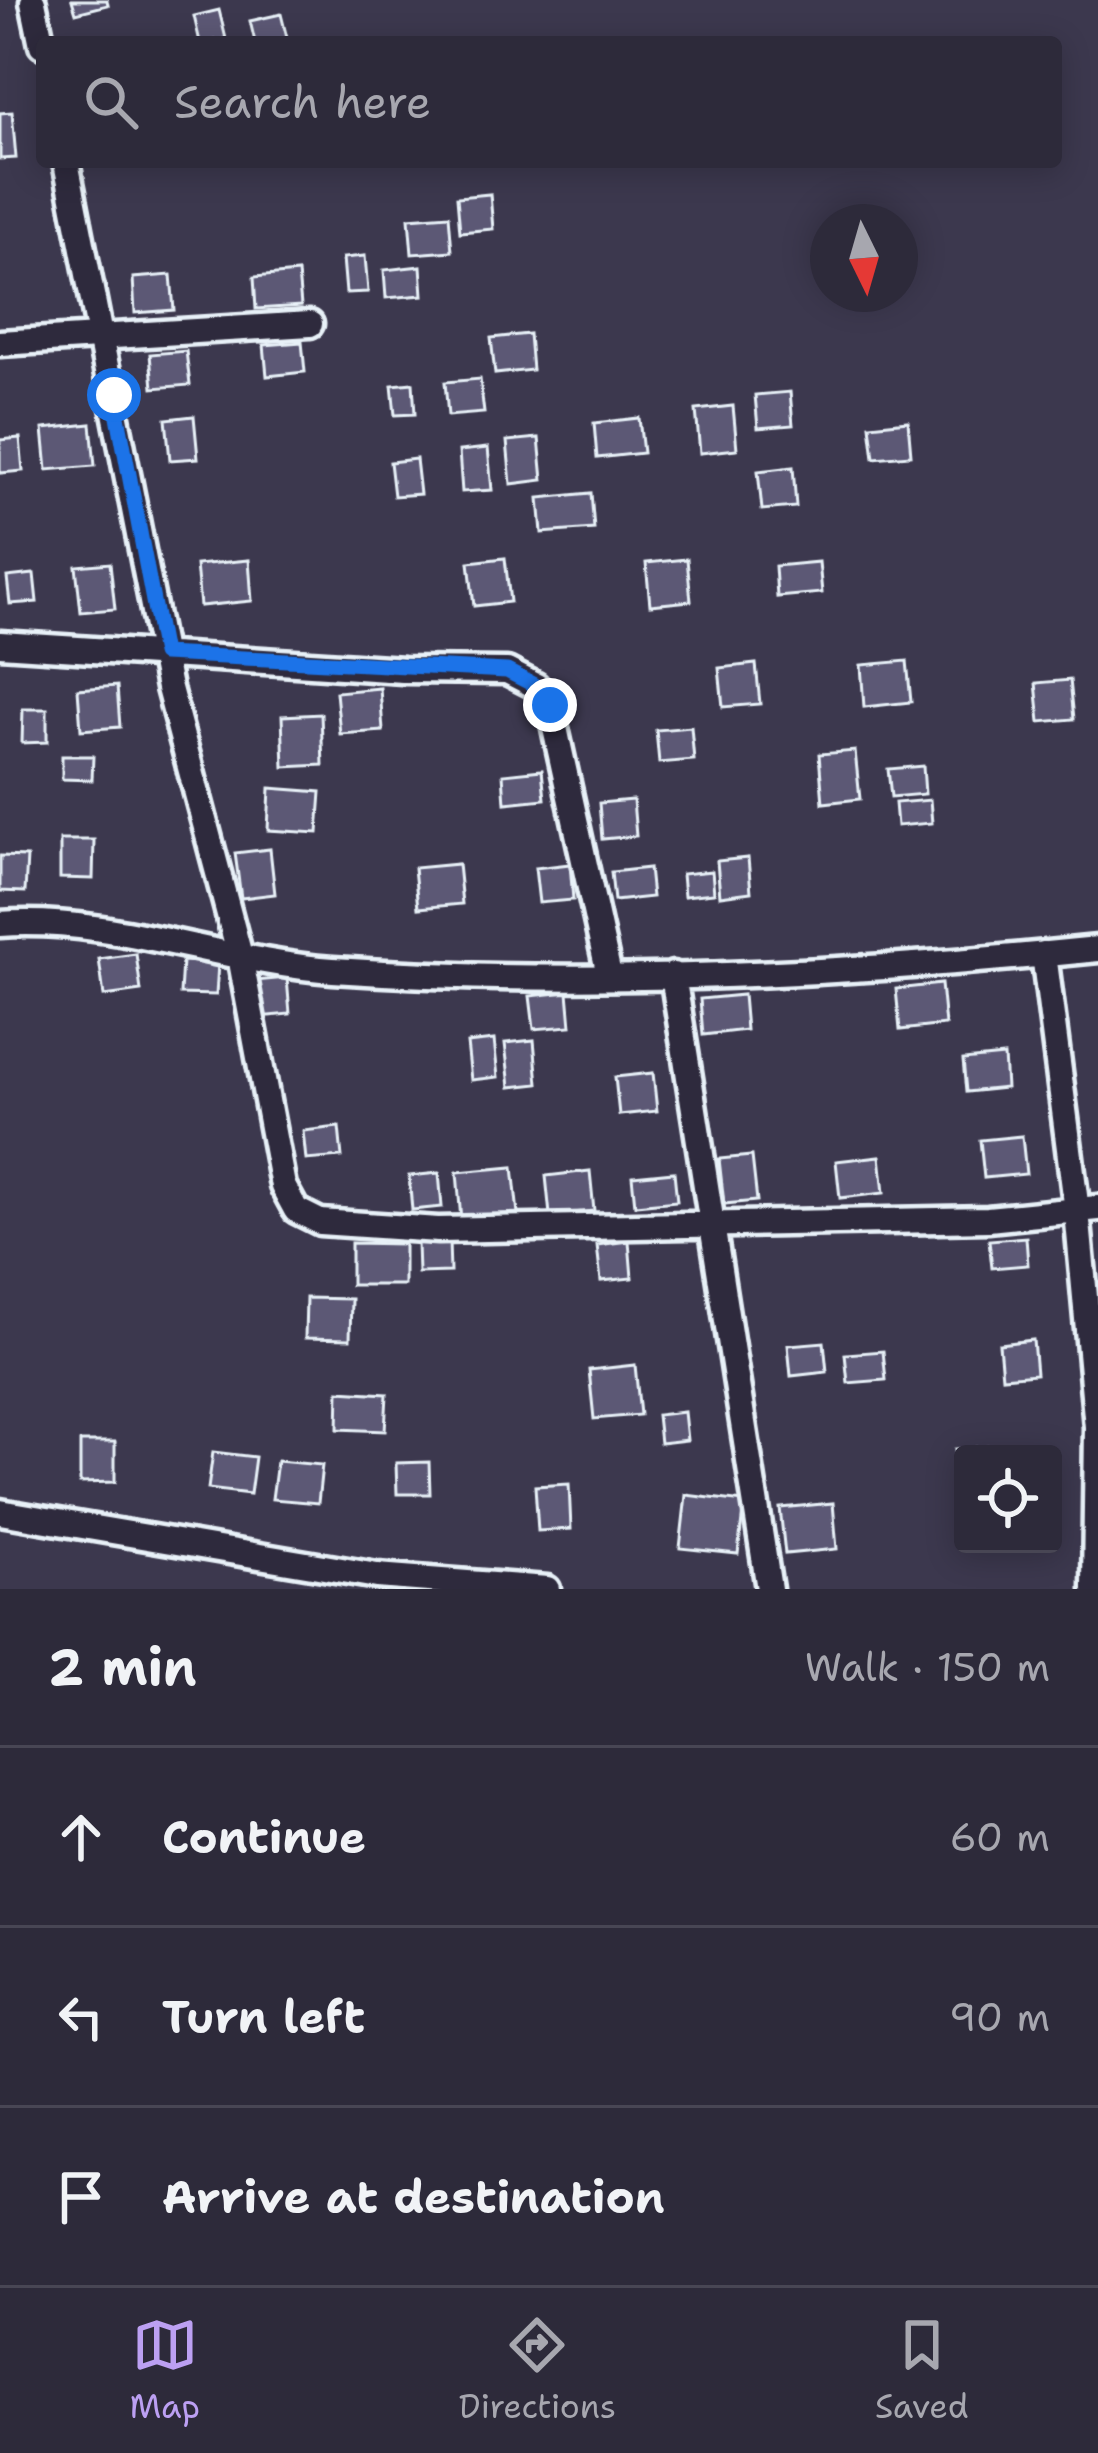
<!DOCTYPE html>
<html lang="en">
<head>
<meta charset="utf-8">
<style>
	body { margin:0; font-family:"Shantell Sans",sans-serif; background:#393645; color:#f1f3f6 }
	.controls { position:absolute; right:36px; bottom:36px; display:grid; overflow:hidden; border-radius:12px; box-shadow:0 6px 30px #0003 }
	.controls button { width:108px; height:108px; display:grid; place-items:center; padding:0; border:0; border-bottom:3px solid #484654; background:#2d2a3a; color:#f1f3f6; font:60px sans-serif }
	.compass { position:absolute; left:810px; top:204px; width:108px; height:108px; border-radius:50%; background:#2d2a3a; box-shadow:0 6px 30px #0003; rotate:175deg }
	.stop { position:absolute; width:36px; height:36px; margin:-27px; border:9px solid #1a73e8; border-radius:50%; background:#fff }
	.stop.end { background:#1a73e8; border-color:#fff; box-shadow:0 3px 12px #0008 }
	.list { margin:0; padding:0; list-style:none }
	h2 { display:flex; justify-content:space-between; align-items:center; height:156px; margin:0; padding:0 48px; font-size:51px }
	h2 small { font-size:39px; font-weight:400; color:#a7a7af }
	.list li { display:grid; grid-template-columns:78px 1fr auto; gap:36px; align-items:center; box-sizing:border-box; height:180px; padding:0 48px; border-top:3px solid #484654 }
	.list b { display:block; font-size:45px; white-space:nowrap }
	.list em { font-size:39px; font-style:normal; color:#a7a7af }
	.icon { flex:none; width:66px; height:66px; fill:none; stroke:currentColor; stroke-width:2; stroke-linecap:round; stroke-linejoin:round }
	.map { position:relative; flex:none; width:1098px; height:1589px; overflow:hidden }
	.search { position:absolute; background:#2d2a3a; box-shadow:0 6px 30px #0003; left:36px; right:36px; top:36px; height:132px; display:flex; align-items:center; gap:30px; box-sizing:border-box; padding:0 42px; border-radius:12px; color:#a7a7af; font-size:45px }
	.sheet { height:696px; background:#2d2a3a }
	nav { display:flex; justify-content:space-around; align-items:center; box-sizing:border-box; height:168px; border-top:3px solid #484654; background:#2d2a3a; font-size:33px; color:#a7a7af }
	nav a { display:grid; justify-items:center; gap:6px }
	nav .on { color:#bca0f2 }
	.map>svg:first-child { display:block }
</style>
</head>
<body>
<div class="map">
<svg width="1098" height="1589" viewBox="0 0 1098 1589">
	<rect width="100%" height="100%" fill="#3c384e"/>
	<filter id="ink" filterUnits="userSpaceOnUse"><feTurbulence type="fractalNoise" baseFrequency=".00833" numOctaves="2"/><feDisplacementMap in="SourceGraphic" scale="24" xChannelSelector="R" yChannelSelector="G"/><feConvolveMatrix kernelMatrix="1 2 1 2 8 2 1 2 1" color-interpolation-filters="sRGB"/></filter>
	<g filter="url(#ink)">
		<path fill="#5b5875" stroke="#e8f1f8" stroke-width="3" d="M72,0H107L108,5L76,13Z
			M219,10L226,39L200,42L194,16Z
			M281,14L288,42H255L250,21Z
			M12,112L16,158L0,159V113Z
			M490,194L493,229L460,232L457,197Z
			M449,215L452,251L412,254L409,218Z
			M365,256L368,292L346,293L343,258Z
			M421,266L423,295L386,298L384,270Z
			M298,273L301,306L256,309L254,277Z
			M171,275L174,310L135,313L133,278Z
			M529,334L532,370L495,374L491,338Z
			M302,342L305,372L267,376L264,345Z
			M186,351L190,385L153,388L150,354Z
			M480,379L484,413L448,416L445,382Z
			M413,383L415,414L395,415L392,385Z
			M790,392L793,425L758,428L755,395Z
			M733,406L737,449L700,453L696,410Z
			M194,416L198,458L170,460L166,419Z
			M639,418L643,453L597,458L594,423Z
			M908,421L911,455L874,458L870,425Z
			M91,424L95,466L47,470L43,429Z
			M20,438L23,471L0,473V440Z
			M539,438L543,480L511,484L507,441Z
			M488,448L492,490L462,492L459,451Z
			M416,459L420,494L394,496L390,462Z
			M793,467L796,507L762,510L758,471Z
			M591,493L594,529L542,533L539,498Z
			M505,558L510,602L474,606L469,562Z
			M687,559L691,601L650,605L646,563Z
			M249,560L252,601L200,606L196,565Z
			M819,562L822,593L777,597L775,566Z
			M110,563L115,609L81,612L76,566Z
			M34,574L37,602L10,604L7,577Z
			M907,661L911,702L864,707L861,665Z
			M756,664L760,704L723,707L719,668Z
			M1070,680L1074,719L1040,722L1036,683Z
			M117,686L120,727L81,730L78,689Z
			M380,688L383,731L340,734L336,692Z
			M23,709H47V742L22,743Z
			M321,714L323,765L284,767L282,716Z
			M691,727L694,760L659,763L656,730Z
			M855,751L860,799L823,803L819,754Z
			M62,756H93L92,780L62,779Z
			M923,766L925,794L891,797L888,769Z
			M542,770L545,799L505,803L503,774Z
			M270,788L321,792L318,833L268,830Z
			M633,800L636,836L602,839L599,803Z
			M930,800L932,823L897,826L895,803Z
			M60,840H94L93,879L60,878Z
			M270,849L275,894L241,898L235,853Z
			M0,856L27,857L25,892L0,891Z
			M748,858L751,892L720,896L717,861Z
			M458,864L462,904L418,908L414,868Z
			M570,864L573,900L539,903L535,868Z
			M649,868L652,897L614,901L611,872Z
			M712,871L714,893L684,896L682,874Z
			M136,954L141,991L104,996L99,959Z
			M182,961L218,963L216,995L180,994Z
			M287,978L290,1014L258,1017L255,981Z
			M941,984L945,1025L900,1030L896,989Z
			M568,992L571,1026L534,1029L530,996Z
			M743,995L746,1030L703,1035L700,999Z
			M494,1040L498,1077L471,1080L467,1043Z
			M534,1040L538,1084L510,1087L505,1043Z
			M1004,1056L1006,1088L966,1092L963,1060Z
			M653,1073L657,1111L619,1115L615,1077Z
			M339,1127L342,1157L306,1160L303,1131Z
			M1022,1136L1026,1174L984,1178L980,1140Z
			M752,1156L757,1201L724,1204L719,1159Z
			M880,1156L884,1193L840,1198L836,1161Z
			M513,1167L518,1214L461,1220L457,1172Z
			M590,1171L594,1211L550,1215L546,1176Z
			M674,1172L677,1201L635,1205L632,1176Z
			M439,1173L442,1207L412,1210L409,1176Z
			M1026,1237L1028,1265L992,1268L989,1240Z
			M449,1241L450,1272L418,1273L417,1243Z
			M629,1241L632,1278L601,1281L597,1245Z
			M351,1243L404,1244V1285H351Z
			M306,1298L351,1299L350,1339L305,1338Z
			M1033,1340L1036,1374L1002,1377L999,1344Z
			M824,1342L827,1372L791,1376L788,1345Z
			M883,1351L886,1380L848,1383L845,1354Z
			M635,1365L640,1415L594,1419L589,1370Z
			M339,1391L387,1394L385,1431L338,1429Z
			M684,1412L687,1440L660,1443L657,1415Z
			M80,1442H115V1482L80,1483Z
			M1012,1444L1013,1454H963L960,1497L955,1449Z
			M213,1452L255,1457L250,1494L208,1489Z
			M277,1461L322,1465L318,1503L272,1499Z
			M429,1462L430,1494H397L396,1463Z
			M569,1484L571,1529L538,1531L535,1486Z
			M686,1495L744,1502L738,1554L680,1548Z
			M833,1503L837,1549L785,1554L780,1508Z"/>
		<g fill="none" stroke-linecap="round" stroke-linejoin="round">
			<g stroke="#e8f1f8" stroke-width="33">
				<path id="street" d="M33,2L42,45
					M66,162L169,688L240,956L283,1186L296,1210L320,1222L438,1230L988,1219L1098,1208
					M0,343L310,324
					M0,644L403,670L507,671L536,686L550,705L609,975
					M0,924C114,916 221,962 333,970C588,987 845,975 1098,949
					M1044,954L1077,1211L1097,1427L1095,1589
					M673,975L769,1589
					M0,1512L377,1576L547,1589"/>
			</g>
			<use href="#street" stroke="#2f2a3d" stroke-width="24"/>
		</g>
	</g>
	<g fill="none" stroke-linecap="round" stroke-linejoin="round" filter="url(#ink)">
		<path stroke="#1a73e8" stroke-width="15" d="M114,395L163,654L507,671L536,686L550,705"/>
	</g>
</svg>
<div class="controls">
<button><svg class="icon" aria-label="locate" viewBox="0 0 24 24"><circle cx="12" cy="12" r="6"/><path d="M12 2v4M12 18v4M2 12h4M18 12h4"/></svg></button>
</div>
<svg class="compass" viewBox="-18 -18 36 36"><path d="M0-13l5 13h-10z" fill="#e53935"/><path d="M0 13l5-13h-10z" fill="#a7a7af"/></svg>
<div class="stop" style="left:114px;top:395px"></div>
<div class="stop end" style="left:550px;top:705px"></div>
<div class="search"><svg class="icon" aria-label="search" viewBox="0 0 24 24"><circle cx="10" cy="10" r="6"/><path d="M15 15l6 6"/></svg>Search here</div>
</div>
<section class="sheet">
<h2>2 min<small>Walk · 150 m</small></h2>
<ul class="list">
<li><svg class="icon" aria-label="ahead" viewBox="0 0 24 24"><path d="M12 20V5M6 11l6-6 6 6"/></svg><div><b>Continue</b></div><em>60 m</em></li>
<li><svg class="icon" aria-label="left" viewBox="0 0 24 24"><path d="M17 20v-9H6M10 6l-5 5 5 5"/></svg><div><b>Turn left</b></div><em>90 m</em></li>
<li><svg class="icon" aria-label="arrive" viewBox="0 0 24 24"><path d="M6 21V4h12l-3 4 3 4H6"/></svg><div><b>Arrive at destination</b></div></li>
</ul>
</section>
<nav>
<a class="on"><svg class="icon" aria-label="map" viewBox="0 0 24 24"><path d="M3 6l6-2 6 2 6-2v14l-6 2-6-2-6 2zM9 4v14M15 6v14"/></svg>Map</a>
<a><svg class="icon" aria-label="directions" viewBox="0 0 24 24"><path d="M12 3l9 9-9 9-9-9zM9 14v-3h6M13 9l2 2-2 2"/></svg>Directions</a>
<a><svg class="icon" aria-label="saved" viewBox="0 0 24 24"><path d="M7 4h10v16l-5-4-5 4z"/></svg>Saved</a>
</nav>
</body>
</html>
